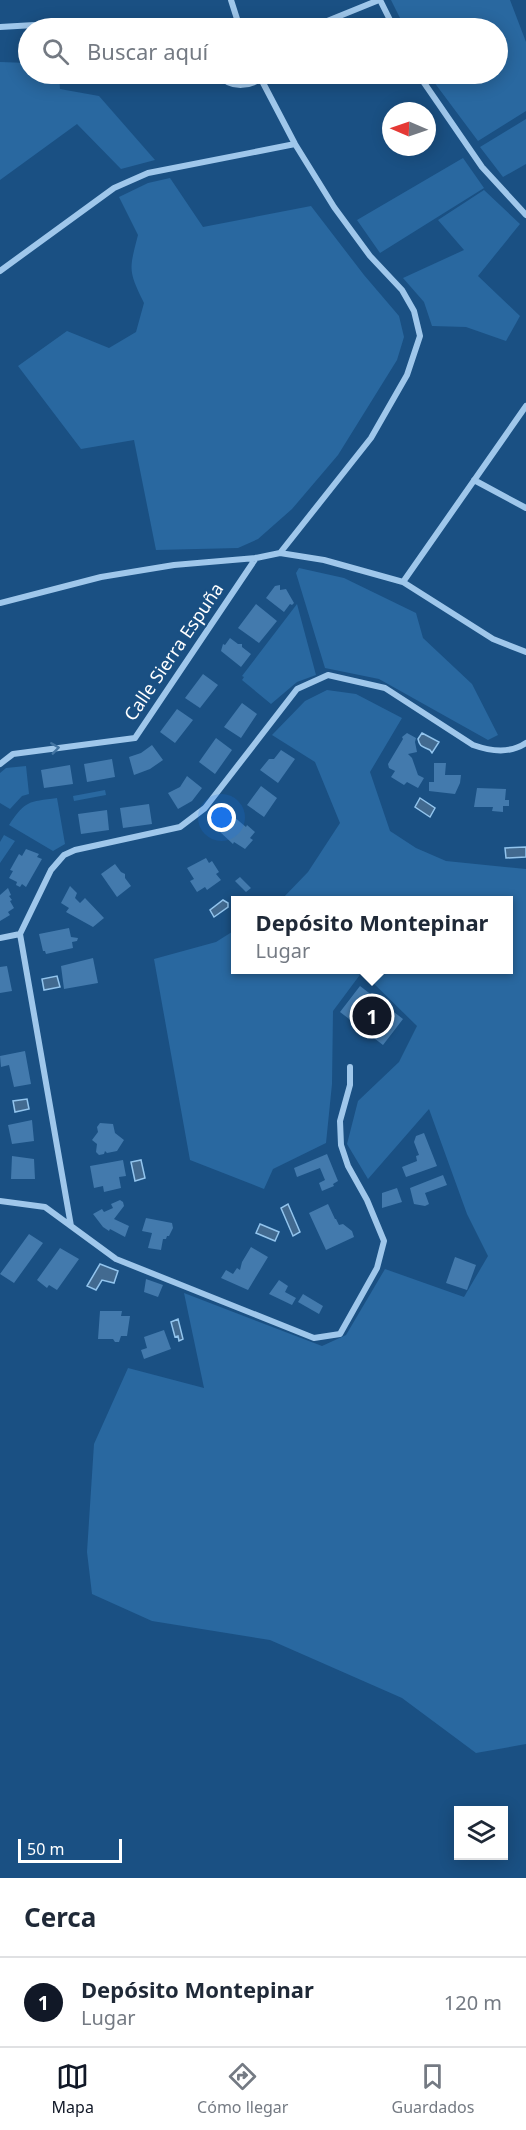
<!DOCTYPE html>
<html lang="es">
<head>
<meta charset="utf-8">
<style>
	body { margin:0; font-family:"Noto Sans",sans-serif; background:#f6f6f7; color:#1f2937 }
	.controls { position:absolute; right:18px; bottom:18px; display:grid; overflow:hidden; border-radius:0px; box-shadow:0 3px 15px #0003 }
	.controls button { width:54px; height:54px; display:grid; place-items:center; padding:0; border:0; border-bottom:2px solid #e0e1e3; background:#fff; color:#1f2937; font:30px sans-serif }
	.compass { position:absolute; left:382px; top:102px; width:54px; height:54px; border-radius:50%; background:#fff; box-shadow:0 3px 15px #0003; rotate:272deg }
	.scale { position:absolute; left:18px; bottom:15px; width:104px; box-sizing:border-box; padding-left:6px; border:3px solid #fff; border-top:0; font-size:16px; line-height:21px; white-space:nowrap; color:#fff; -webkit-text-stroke:4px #1a5083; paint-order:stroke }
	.you { position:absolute; left:222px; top:818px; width:21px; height:21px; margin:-15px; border:4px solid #fff; border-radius:50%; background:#1a73e8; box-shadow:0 0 0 9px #1a73e833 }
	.badge { display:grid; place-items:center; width:39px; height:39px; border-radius:50%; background:#111827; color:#fff; font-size:20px; font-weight:700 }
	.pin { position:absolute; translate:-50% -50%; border:3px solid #fff; box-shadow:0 2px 6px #0006 }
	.popup { position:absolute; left:231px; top:896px; width:282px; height:78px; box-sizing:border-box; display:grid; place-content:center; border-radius:0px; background:#fff; filter:drop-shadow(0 2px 4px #0005); font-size:20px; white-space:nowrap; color:#747a83 }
	.popup b { font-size:22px; color:#1f2937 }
	.popup::after { content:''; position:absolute; left:50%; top:100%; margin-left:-12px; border:12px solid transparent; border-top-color:#fff }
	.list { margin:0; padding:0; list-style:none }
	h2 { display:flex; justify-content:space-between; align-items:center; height:78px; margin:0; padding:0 24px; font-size:26px }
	h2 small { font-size:20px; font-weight:400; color:#747a83 }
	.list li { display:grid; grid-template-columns:39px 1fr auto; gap:18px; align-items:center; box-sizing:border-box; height:90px; padding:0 24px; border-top:2px solid #e0e1e3 }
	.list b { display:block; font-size:22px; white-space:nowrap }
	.list p { margin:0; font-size:20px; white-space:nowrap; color:#747a83 }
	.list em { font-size:20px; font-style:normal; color:#747a83 }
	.icon { flex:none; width:33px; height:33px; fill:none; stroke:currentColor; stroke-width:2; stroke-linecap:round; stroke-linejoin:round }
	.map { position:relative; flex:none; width:526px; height:1878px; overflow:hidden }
	.search { position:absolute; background:#fff; box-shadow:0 3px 15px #0003; left:18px; right:18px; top:18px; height:66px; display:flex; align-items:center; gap:15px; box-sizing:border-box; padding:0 21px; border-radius:33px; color:#747a83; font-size:22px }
	.sheet { height:168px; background:#fff }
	nav { display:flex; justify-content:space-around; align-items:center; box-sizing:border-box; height:84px; border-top:2px solid #e0e1e3; background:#fff; font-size:16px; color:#747a83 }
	nav a { display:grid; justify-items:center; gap:3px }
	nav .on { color:#111827 }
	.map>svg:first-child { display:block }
</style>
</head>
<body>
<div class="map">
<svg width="526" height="1878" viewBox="0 0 526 1878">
	<rect width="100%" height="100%" fill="#1a5083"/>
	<path fill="#2968a0" d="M391,0H510L526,42V111L478,141L428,74H498V28H405Z
		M0,62L28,63V74H59L60,89L99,96L155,160L121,169L77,124L0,180Z
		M526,119V164L503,177L480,147Z
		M463,158L484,188L380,253L357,220Z
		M170,178L203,227L311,206L364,275L399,316L404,337L397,360L338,455L292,509L258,539L238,548L156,550L134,440L81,449L18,366L67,331L109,348L136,332L144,303C128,270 129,270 138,235L119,197L148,183Z
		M484,190L520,224L478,276L520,316L506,341L466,327L432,326L424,302L403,278L464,250L438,220Z
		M299,568L344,578L416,613L423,638L472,684L498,735L488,740L379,679L325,668L296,573Z
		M297,604L316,675L297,682L271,704L242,680L244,677L242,676Z
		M327,690L356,694L402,718L370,772L390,831L416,848L446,861L526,869V1744L476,1753L402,1698L270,1640L152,1621L92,1594L87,1552L94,1444L128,1368L204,1388L184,1293L322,1346L346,1335L385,1269L464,1297L488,1256L467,1214L429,1109L368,1179L347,1144L358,1101L399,1062L417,1026L362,972L333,1011L332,1084L326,1143L273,1169L264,1189L190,1160L154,959L216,942L235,930L236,970H508V900H281L308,872L340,823L315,762L272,735L305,701Z
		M26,766L29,794L22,796L10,809L0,803V773L6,768Z
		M105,790L106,795L74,801L73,796Z
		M57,798L65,844L53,851L9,825C26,800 28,802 57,798Z
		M4,835L15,841L0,863V842Z"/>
	<path fill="#426a90" stroke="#92c4ed" stroke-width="1.5" d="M422,733L439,742L432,753L430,750C423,746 420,748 418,739Z
		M420,798L435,808L430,817L415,807Z
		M526,847V857L506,858L505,848Z
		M223,900L228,903V907L214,917L210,910Z
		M57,976L60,987L44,990L42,979Z
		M27,1099L29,1109L15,1112L13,1101Z
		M141,1160L145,1178L135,1181L131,1162Z
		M288,1204L300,1232L293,1236L281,1208Z
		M260,1224L279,1232L275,1241L256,1233Z
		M100,1264L118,1271L114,1283L102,1280L96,1290L87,1286Z
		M178,1319L183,1339L179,1341L178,1336L175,1337L171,1322Z"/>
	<path fill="#437aad" d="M280,585V590L286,589L294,603L292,605L290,604L284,612L266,598L275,586Z
		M256,604L277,621L259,643L238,628Z
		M230,638L238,644H242V647L251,654L241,667L221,651L223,644L225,645Z
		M203,674L218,685L200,708L185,698Z
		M242,703L257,714L241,738L224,727Z
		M177,709L193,720L175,743L160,732Z
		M407,733L416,738L415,742L417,752L408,754L412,758L418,775L424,778L418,788L407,782L404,785L391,777L395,771L389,768L388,764L403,739L402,737Z
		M216,738L232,750L215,774L199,762Z
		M152,745L163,760L150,769L134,775L129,757L141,753Z
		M281,750L295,759L278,783L260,770L269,759H274Z
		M112,759L115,777L87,782L84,764Z
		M434,763H446L445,775H461L460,783L455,794L429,791V782H434Z
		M70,765L73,784L44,788L41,770Z
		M187,776L202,788L192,801L178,809L168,793L180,787Z
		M261,786L277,798L264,817L247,805Z
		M477,788L506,789L505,800H509V806H503V812L492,811L493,807H474Z
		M149,804L152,824L123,828L120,808Z
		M107,810L109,830L81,834L78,814Z
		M233,816L246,827L247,825L255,832L250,838L253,840L245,849L234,842L233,844L219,831Z
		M26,849L39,854L37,857L42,859L26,887L22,884L20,887L16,885L17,882L9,878L13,871L10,870L19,854L22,856Z
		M206,858L209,863L212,861L219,872L216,874L221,880L207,890L205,887L197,892L190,881L194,879L187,868Z
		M115,864L121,872L125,874V878L131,886L117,897L101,874Z
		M240,877L251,888L246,892L235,881Z
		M70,886L77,893L75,898L80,903L85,898L104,918L93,927L66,912L69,908L61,903Z
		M8,888L11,895L9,896L12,900L10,901L14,908L8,912L10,915L0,921V895Z
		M69,928L71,937L78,938L77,941L72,942L73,948L46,954L45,951H43L39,934Z
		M93,958L98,983L64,989L61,966Z
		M7,966L12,991L0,993V967Z
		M360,986L403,1019L383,1045L340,1012Z
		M25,1051L31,1084L14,1087L9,1065L1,1067L0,1056Z
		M32,1120L34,1141L12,1144L8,1125Z
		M100,1123L113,1124L115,1133L124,1140L117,1151L107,1153L105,1151L104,1154L99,1155L96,1152L97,1144L92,1140L98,1132L97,1127Z
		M424,1133L437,1166L406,1177L402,1167L417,1161L416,1156L419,1155L414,1142L416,1136Z
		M327,1154L338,1181L333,1184L334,1186L322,1191L319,1183L325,1180L320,1168L297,1177L294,1168Z
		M12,1156L34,1159L35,1179H11Z
		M123,1160L126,1176L119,1177L121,1188L104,1192L103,1186L94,1188L90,1166Z
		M443,1175L447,1185L425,1193L429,1204L425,1206L414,1204L410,1188Z
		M397,1188L402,1202L382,1208V1193Z
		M120,1200L123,1202L124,1206L114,1219L129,1226L125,1237L110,1229L109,1231L103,1227L93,1214L102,1209L104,1212L113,1208L111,1204Z
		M328,1204L335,1219H336L339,1225L343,1224L352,1231L354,1237L326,1250L309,1213Z
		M146,1218L172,1223L173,1228L169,1236H167L166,1239H163L161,1250L148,1248L152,1233L142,1231Z
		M29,1234L43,1243L14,1283L0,1274Z
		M251,1247L268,1257L248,1290L221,1278L226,1270L233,1274L237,1268L240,1270L242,1262Z
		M60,1248L79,1259L57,1290L49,1285L47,1288L37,1280Z
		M455,1257L476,1265L467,1290L446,1283Z
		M146,1279L163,1285L158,1297L144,1292Z
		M279,1280L288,1286L285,1292L296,1298L292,1305L269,1294Z
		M303,1294L323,1306L319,1314L298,1302Z
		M100,1311H122L121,1316H130L127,1336H121L119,1342H115L113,1339H98Z
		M164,1330L171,1349L144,1359L141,1350L147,1348L144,1337Z"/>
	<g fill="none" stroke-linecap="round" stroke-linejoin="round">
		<path stroke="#9fc7eb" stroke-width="6" d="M231,0L238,22
			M380,0L394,28
			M0,27L69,23L94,28
			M223,28C235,21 248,21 260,28
			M310,28L379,0
			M218,74C231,90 253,87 266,74
			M418,74L482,167L526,215
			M261,79L295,144L334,207L370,256L402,290L414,311L420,336L407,375L371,438L280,553
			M0,271L114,188L148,173L295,144
			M474,480L526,508
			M403,582L526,406
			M0,603L101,577L174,565L256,558L280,553L324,560L403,582L493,639L526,652
			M0,764L13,754L135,738L256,558
			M0,938L20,934
			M0,1201L45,1207L116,1259L314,1338L340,1334L377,1268L384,1241L367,1200L348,1166L341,1145L340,1121L350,1085V1067
			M71,1226L20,934L51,870L64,855L75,850L180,827L205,808L297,689L328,675L385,688L473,745C490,751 510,754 526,743"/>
	</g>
	<defs><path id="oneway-chevron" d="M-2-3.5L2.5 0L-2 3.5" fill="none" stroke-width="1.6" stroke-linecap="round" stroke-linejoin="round" transform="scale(1.5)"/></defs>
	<use stroke="#4274a2" href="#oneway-chevron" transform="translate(55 748) rotate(-8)"/>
	<g text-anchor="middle" stroke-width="4.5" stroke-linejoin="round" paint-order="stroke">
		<g font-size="18" fill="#fff" stroke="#1a5083">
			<text transform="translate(174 652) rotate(-56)" y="6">Calle Sierra Espuña</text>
		</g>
	</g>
</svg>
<div class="controls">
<button><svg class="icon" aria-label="layers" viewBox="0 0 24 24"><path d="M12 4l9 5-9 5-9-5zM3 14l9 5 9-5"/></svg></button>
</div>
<svg class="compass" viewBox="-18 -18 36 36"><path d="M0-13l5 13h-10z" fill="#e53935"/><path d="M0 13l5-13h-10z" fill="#747a83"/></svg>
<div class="scale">50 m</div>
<div class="you"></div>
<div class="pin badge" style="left:372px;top:1016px">1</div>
<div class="popup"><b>Depósito Montepinar</b>Lugar</div>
<div class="search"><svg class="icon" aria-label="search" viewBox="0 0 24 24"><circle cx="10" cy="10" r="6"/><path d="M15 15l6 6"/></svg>Buscar aquí</div>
</div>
<section class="sheet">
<h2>Cerca<small></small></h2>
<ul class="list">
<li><span class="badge">1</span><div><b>Depósito Montepinar</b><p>Lugar</p></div><em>120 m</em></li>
</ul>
</section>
<nav>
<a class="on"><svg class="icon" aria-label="map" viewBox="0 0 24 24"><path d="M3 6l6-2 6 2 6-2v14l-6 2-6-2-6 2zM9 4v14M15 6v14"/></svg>Mapa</a>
<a><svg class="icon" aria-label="directions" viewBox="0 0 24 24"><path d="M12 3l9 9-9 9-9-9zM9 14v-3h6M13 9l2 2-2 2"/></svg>Cómo llegar</a>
<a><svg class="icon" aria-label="saved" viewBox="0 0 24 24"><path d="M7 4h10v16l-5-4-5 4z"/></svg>Guardados</a>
</nav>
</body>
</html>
